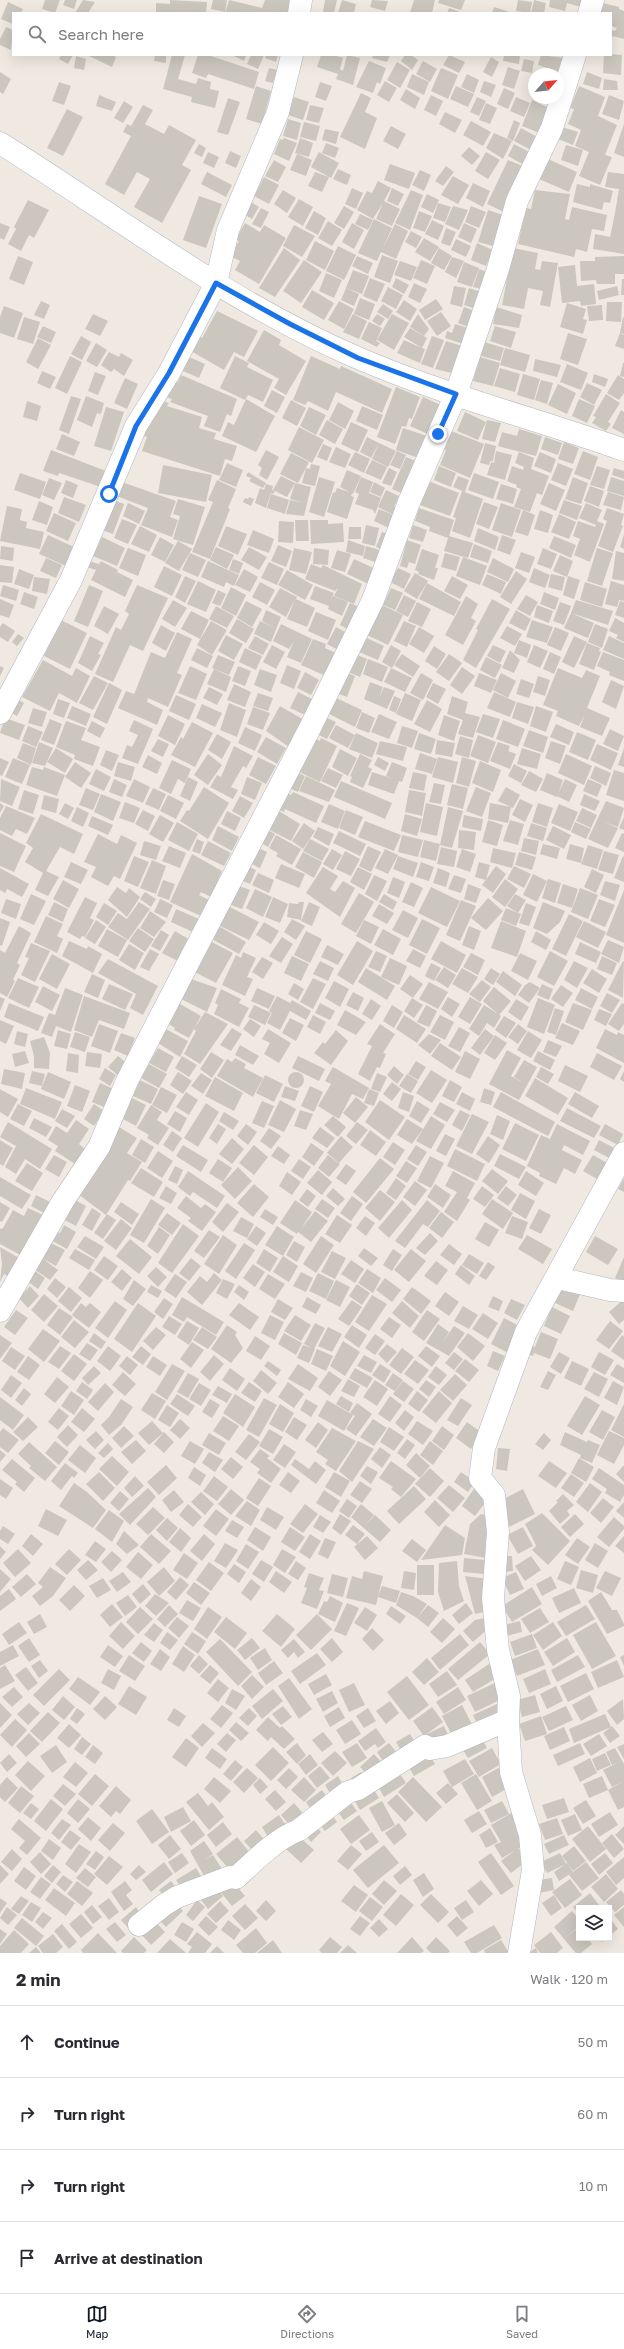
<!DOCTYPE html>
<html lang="en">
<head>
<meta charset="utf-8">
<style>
	body { margin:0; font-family:"Golos Text",sans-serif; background:#f2f2f3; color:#2b2b33 }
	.controls { position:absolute; right:12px; bottom:12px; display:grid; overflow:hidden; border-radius:0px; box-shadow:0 4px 16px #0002 }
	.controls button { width:36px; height:36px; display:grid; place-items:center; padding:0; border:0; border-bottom:1px solid #e1e1e2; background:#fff; color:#2b2b33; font:20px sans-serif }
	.compass { position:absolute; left:528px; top:68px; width:36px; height:36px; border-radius:50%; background:#fff; box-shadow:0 4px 16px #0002; rotate:63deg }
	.stop { position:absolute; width:12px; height:12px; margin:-9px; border:3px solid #1a73e8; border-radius:50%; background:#fff }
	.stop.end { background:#1a73e8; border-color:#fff; box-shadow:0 1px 4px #0008 }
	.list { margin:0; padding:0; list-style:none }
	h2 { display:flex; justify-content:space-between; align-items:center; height:52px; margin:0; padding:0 16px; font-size:17px }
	h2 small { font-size:13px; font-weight:400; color:#7c7c81 }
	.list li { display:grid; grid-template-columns:26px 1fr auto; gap:12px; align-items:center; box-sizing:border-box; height:72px; padding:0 16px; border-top:1px solid #e1e1e2 }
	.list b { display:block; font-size:15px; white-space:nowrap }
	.list em { font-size:13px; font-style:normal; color:#7c7c81 }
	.icon { flex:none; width:22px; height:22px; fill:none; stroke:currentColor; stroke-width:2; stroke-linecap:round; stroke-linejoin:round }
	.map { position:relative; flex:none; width:624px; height:1953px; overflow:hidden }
	.search { position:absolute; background:#fff; box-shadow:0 4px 16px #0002; left:12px; right:12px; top:12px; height:44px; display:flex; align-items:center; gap:10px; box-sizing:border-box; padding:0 14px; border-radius:0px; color:#7c7c81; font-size:15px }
	.sheet { height:340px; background:#fff }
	nav { display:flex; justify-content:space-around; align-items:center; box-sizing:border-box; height:56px; border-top:1px solid #e1e1e2; background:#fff; font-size:11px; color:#7c7c81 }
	nav a { display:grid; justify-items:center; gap:2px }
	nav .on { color:#111827 }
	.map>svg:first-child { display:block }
</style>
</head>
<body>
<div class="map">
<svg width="624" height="1953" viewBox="0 0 624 1953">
	<rect width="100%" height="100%" fill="#efe9e1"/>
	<path fill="#cbc7bf" d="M45,0H60L55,13L42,9Z
		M65,0H77L74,9L63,5Z
		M83,0L95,2L88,13H75Z
		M170,0L207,2L206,13H156V3L170,4Z
		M213,0H227L225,12L211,9Z
		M229,0L262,8L265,0H298L294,13H225Z
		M325,0H337L334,13H323Z
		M342,0L356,4L354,13H338Z
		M372,0L388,1L385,11L370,7Z
		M414,0H435L432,13H410Z
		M439,0H465L461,10L438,3Z
		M518,0L532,2L530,13L516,11Z
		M534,0L546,3L544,13H531Z
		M550,0H587L585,8L567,3L565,11L549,7Z
		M8,2L23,9L21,13H13V24L1,19Z
		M603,3L619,7V9L624,11V39L613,36L611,41V30L615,31L617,28L611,26V13H600Z
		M494,7L513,13H492Z
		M449,8L463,13H447Z
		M6,27L13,30L11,50L0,45V39Z
		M611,54L622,55L621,75L603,73L604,55Z
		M61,55H73L68,64L59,59Z
		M87,55H112L116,57L112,67Z
		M155,55H166V63L154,61Z
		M172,55H185L178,79L196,84L198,78L211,82L210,89L219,91L215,108L191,102L192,97L163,89Z
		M198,55H208L259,72L254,89L208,74L206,78L192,73Z
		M232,55H246L244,61Z
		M251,55H264L258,69L247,64Z
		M266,55H278L276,62L265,58Z
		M321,55H333L343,58L340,69L343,71L347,55L360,58L353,85L336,79L338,74L317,67Z
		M373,55H390L387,62L372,58Z
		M405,55H411L418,60L412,70L401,61Z
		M449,55L465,62L459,73L443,65Z
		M504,55H520L519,64L503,61Z
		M541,55L563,58L560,72L538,65Z
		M76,56L86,59L84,70L74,68Z
		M491,57L499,62L492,77L483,72Z
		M524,59L534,61L532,73L521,71Z
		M369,61L386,68L380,84L377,82L373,93L356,87Z
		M423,61L437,69L430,82L416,74Z
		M397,62L410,70L400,88L387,80Z
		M508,67L520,71L514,89L502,85Z
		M269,68L277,70L273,83L265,81Z
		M441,68L458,75L448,99L431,91Z
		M0,72L11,79L3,94L0,92Z
		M587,72L602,78L599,89L583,84Z
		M412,74L429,82L424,95L407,87Z
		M467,74L479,80L474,93L461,87Z
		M534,79V90L530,88Z
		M604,79L617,81L618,90H603Z
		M385,81L397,88L389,102L377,95Z
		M484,81L496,85L491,97L480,92Z
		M59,82L71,86L64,105L52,101Z
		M320,82L332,86L326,101L315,97Z
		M256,86L271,91L262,124L246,119Z
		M456,86L474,94L468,107L450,99Z
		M579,86L605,97L598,116L617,125L605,155L612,157L600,185L579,176L589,152L575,146L581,130L568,124L574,109L570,108Z
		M504,88L515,93L508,109L497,104Z
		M406,89L420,98L415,109L400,100Z
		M361,93L371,98L365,112L377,118L365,149L340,137Z
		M99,95L116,102L112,111L96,106Z
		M431,95L443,101L436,116L424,110Z
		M609,95L624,101L619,120L602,114Z
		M294,97L309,102L303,120L288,115Z
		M477,97L486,101L479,116L470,112Z
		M516,97L530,103L524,117L510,111Z
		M228,98L240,102L228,135L217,132Z
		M532,100L551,109L542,134L522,126Z
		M124,101L133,107L123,123L114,118Z
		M486,103L497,108L490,124L479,120Z
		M143,105L153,110L145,124L164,134L169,125L196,140L182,165L191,170L162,223L134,207L150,179L137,172L124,195L105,184L131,136L123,132L127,124L131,126Z
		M310,105L324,108L319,123L306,120Z
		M67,109L83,117L63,156L47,148Z
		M445,112L462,120L455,133L439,124Z
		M288,119L301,123L297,140L283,136Z
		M514,120L520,123L513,141L507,138Z
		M471,121L491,132L483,146L463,135Z
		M304,122L320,126L316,141L300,137Z
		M624,124V157L614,153Z
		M391,126L406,134L398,149L383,141Z
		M562,127L578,132L573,145L558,139Z
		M521,128L539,138L531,150L514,141Z
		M325,129L339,132L336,144L322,140Z
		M494,133L512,141L503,159L486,148Z
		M284,138L297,143L289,161L274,154L280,139L283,140Z
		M300,138L313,143L309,157L295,153Z
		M326,143L339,148L335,158L322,153Z
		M199,144L206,148L202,157L194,153Z
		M514,144L531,153L524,165L508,156Z
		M566,145L583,150L578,166L561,160Z
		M469,147L480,156L472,165L461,156Z
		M230,151L241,156L236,168L225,163Z
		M208,152L219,157L214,168L203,163Z
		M319,152L339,163L331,178L311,167Z
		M486,152L500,160L488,179L475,171Z
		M297,154L312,160L306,176L290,170Z
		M548,159L577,172L569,192L539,179Z
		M274,160L286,167L278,182L265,176Z
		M508,160L525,167L504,212L487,204Z
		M390,164L415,173L409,189L384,180Z
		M446,166L454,172L443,186L435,181Z
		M338,169L351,175L347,185L333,179Z
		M420,170L431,175L424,191L412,185Z
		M207,172L232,185L226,197L201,184Z
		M315,172L329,177L322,192L308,186Z
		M608,172L624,174V254L593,249L595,234L610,237L615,213L619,189L605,187Z
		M453,176L469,185L458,204L441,195Z
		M264,177L279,185L269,204L254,196Z
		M378,181L391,188L384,201L400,209L392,226L376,219L383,203L373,219L357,210L367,191L372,193Z
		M473,183L490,191L483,207L466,198Z
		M577,184L590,187V184L613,191L610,203L604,202L602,210L573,202Z
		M352,188L363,193L356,209L345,204Z
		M392,188L404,194L398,206L387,201Z
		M283,190L296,198L287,213L274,204Z
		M411,190L423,195L410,230L395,223Z
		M535,190L570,194L565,219L569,220L572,207L607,215L604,231L592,229L587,252L576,249L574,257L518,244L526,208L531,209Z
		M427,194L439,200L433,213L421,207Z
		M199,196L222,204L206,248L183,240Z
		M299,199L313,207L303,226L288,217Z
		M28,200L49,210L34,238L29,235L21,251L8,244L16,229L14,227Z
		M251,202L259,207L252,219L244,214Z
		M438,203L451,207L445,222L433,218Z
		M344,206L354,212L344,229L334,223Z
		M453,206L468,210L459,230L445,224Z
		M471,206L486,212L479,228L465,222Z
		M261,208L269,212L261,228L252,224Z
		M488,210L506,216L497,247L478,242Z
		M314,211L326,218L318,235L305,228Z
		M419,211L432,216L425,232L413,228Z
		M360,214L373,220L368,230L355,224Z
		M374,219L392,228L382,250L395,224L408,231L396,259L381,252L377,261L358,253Z
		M432,220L444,226L438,240L425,234Z
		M328,221L342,230L332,246L318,238Z
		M0,223L10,227L4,240L0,238Z
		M245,223L260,232L264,225L286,238L259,284L235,270L240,261L230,256L239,241L236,239Z
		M352,223L364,230L354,249L342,242Z
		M464,223L477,229L471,243L458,237Z
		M294,225L315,236L302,257L283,246Z
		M446,228L456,232L450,246L441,243Z
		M411,231L422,237L416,248L405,242Z
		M424,238L439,247L430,261L415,252Z
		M456,239L471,246L466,257L451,250Z
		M315,241L334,251L325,270L306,260Z
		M477,243L493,250L486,266L471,260Z
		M338,246L356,255L344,280L326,271Z
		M284,248L300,260L275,297L259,288Z
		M439,248L452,256L444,270L431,263Z
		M513,248L538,253L535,269L540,270L542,261L558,263L550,307L540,305L543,291L528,288L524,309L502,305Z
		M382,255L398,261L390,283L374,277Z
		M18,256L33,262L24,285L9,279Z
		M357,256L373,263L368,274L352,266Z
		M624,256V274H615V284H597L596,280L581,281L580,261H595V257Z
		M452,257L464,261L456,278L445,272Z
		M304,260L322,272L301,303L283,291Z
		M421,260L435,266L427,284L413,278Z
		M400,261L417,267L411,281L394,275Z
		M464,262L479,268L472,287L457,282Z
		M575,265L577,286L594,284L596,304L581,306L580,301L562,303L558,267Z
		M479,269L487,272L482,289L473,287Z
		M353,270L369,276L362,294L346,288Z
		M326,273L342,280L334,298L319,291Z
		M370,278L385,284L377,302L363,296Z
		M396,278L409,285L404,294L392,287Z
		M622,279H624V295H621Z
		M414,283L427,289L420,303L408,297Z
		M454,286L466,288L462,307L450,304Z
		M617,286L619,295L599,300L597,291Z
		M388,287L403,295L396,309L381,301Z
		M346,288L359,294L354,306L341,300Z
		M469,288L484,293L479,310L464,305Z
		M312,290L334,303L324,320L302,307Z
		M360,298L375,304L369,320L354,314Z
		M436,299L443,309L425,320L419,310Z
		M404,300L417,309L410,321L396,312Z
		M41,301L50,305L44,319L34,315Z
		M339,301L354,309L344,329L328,320Z
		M607,302H622L621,322L606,321Z
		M567,303L586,309L583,319L587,320L583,334L560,327Z
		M383,304L393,311L388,319L377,312Z
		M602,305L603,320L589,321L587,306Z
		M4,306L23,313L14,338L0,333V317Z
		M464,307L478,312L471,328L458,323Z
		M496,307L522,315L519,328L493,324Z
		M217,311L258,331L244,357L234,352L224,370L191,351L199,337L202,338Z
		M441,312L451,326L437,336L427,321Z
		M93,314L108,321L100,336L85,329Z
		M353,314L367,321L359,339L343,332Z
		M377,314L385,319L380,326L372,321Z
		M392,314L409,323L394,350L377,340Z
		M418,314L429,329L424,336L410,327Z
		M24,317L40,322L33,344L17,339Z
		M623,317L624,318V334L620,333Z
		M369,322L382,328L375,344L376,341L380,343L377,347L361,339Z
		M455,324L471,329L466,345L445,338L447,331L452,333Z
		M43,326L56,332L51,343L37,337Z
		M495,326L516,332L511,348L490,341Z
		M410,328L427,338L422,348L425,349L420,363L397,353L404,340L422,348L404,337Z
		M264,330L281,340L279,345L306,361L286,395L274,388L279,379L247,361Z
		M568,333L587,339L578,365L560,359Z
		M620,333L624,335V349L615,346Z
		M81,336L91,342L82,360L71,354Z
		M432,336L444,340L433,368L421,364Z
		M38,338L51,345L38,369L26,362Z
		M446,341L466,347L456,374L435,369Z
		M484,342L504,348L500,361L481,356Z
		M96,343L107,350L97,367L86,361Z
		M505,348L530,355L525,372L500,365Z
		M109,352L119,357L121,353L133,360L124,376L114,369L111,372L101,365Z
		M70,356L82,362L67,394L55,388Z
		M235,356L249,363L247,367L273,380L263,402L248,395L245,400L220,388Z
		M311,356L340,369L341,366L392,389L382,413L336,392L328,411L308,401L305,405L293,400Z
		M189,357L205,364L199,378L183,371Z
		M480,357L500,363L493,386L473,381Z
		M535,359L561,365L557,377L533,371Z
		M623,363H624V377L620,376Z
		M567,364L588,373L581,390L560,382Z
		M500,368L520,374L515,392L494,386Z
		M42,371L56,377L50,389L37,383Z
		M95,372L106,376L98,395L88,391Z
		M523,374L540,379L534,400L517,395Z
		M594,374L608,379L605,387L592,382Z
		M181,375L237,399L231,416L227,414L220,432L204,426L208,416L170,402L172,399L161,395L168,378L178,382Z
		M618,375L624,379V393L619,400L607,393Z
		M125,378L138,384L127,409L114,403Z
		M541,380L553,383L547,404L535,400Z
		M587,383L602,390L594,405L580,397Z
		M558,384L576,393L567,414L548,405Z
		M396,387L420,397L412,419L409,418L406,427L402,426L395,444L377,437Z
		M272,390L285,397L277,413L264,406Z
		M606,394L620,403L608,422L611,424L606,431L592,423L596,417L593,416Z
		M71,396L81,399L69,434L59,430Z
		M86,396L104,403L101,414L97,413L92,427L77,420Z
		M423,397L445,407L432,436L410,426Z
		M155,398L169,403L167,406L202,417L199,428L216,433L214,439L237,446L232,461L225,459L220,476L142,451L147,437L144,436Z
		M246,399L275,416L256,452L222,436L228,422L234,425Z
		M579,399L595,406L587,423L572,416Z
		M291,400L306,408L297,426L282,418Z
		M27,401L41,406L37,421L23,417Z
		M338,402L354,411L345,429L329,420Z
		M362,406L383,415L377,430L356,421Z
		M106,407L124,412L111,451L94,446Z
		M309,407L326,415L316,435L300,426Z
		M621,410L624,412V434L612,428Z
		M465,412L486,422L478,440L457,431Z
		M327,420L343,429L335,444L319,435Z
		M487,420L501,423L495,442L482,439Z
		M351,422L368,430L358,452L341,444Z
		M299,427L324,440L312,463L288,450Z
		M403,428L427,436L424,460L396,450Z
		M519,429L542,436L536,456L498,446L502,432L517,436Z
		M449,430L484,444L470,478L440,465L446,450L442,449Z
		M62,434L80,442L74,456L56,449Z
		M367,437L379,443L371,458L360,452Z
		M545,437L562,443L558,455L541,449Z
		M564,442L579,448L573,464L558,459Z
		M379,443L396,451L388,467L372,459Z
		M485,443L496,446L493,461H490L489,465L480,463Z
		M323,444L332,448L327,461L317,457Z
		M336,447L351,454L345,468L329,462Z
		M51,450L106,471L101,487L59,473L58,476L43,471Z
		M266,450L279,457L267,480L259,475L262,468L258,465Z
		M397,451L406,455L400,469L390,465Z
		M496,451L512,455L505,480L487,475L491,462L494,463Z
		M583,451L598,457L590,480L574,474Z
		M355,452L370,459L364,473L348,465Z
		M519,452L534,458L531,469L549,476L542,495L537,493L530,512L514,507L521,489L516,487L517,485L507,481L512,466L523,470L524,467L515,463Z
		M540,452L556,459L551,473L534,466Z
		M291,453L309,462L298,483L280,474Z
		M406,457L421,463L406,495L392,489Z
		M372,460L387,467L381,480L365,473Z
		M227,463L243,470L236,487L219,480Z
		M558,463L573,469L566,486L551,480Z
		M311,464L320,466L315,486L302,483L306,468L310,469Z
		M163,465L212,475L206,502L158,493Z
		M439,466L456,473L451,487L434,480Z
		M597,466L610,470L604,489L590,485Z
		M389,468L397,472L391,486L382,483Z
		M614,468L624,471V479L612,475Z
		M347,470L361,476L353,494L340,487Z
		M248,472L266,483L263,488L249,481L251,478L246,476Z
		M20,473L46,482L40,499L14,490Z
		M474,473L499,482L493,499L468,490Z
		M281,476L295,483L287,497L273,490Z
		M458,476L469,480L465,492L453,487Z
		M319,477L335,482L324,517L309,512Z
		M361,477L373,482L369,493L381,498L375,514L373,510L355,504L359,494L355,492Z
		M573,477L588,483L581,504L565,499Z
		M611,477L624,481V496L607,491Z
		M49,478L62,483L54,500L42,495Z
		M66,480L78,485L73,498L61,493Z
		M217,480L236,489L228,508L230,509L210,559L192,552L213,502L208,500Z
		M119,481L176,501L170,517L178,520L172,537L141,525L148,508L114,495Z
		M428,481L459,493L450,516L420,505Z
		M374,482L385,488L381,497L370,492Z
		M295,483L311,487L304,516L286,514L290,500L304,503L290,499Z
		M549,483L565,490L556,511L540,504Z
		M266,484L273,486L272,490L275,491L273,494L271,493L266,508L255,503L260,488L264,490Z
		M501,484L517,489L513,504L496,499Z
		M590,486L604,491L599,507L584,501Z
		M337,488L352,493L351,496L354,497L347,519L327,512L333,492L335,493Z
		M386,490L399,496L394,507L399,510L396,516L378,507Z
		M462,491L483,499L470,538L452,531L456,518L453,517Z
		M608,492L624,497L621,510L603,505Z
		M271,494L289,500L285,514L267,508Z
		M64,497L86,505L79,522L58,513Z
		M249,497L254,499L251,506L243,502L245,498L248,499Z
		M178,499L205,507L193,545L173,539L180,516L173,514Z
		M113,500L124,504L113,534L102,530Z
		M564,500L582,506L577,520L559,513Z
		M39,501L53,507L47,525L32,520Z
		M484,502L498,507L489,529L476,524Z
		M128,503L145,511L139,524L123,516Z
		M501,503L521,510L512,537L492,530Z
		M586,503L602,510L597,521L604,524L590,562L574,555L580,539L573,536L578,521L595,527L596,525L579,518Z
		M7,506L22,509L20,520L27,522L26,528L44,532L40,549L0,541Z
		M419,508L454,520L449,536L473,543L468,558L444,551L448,538L429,531L430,527L415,521Z
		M607,508L624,514L621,525L623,526L613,552L598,546L607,521L603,519Z
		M379,509L396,516L391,529L374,521Z
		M523,510L535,515L528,536L515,532Z
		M540,510L553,515L548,533L534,529Z
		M54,513L76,523L68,541L46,531Z
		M559,514L576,522L569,539L551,532Z
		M122,519L137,525L128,544L114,538Z
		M295,520H308L309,541H296Z
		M310,520H328V524L343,523L344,542L311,544Z
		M279,521L294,522L293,543L278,542Z
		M366,525L379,528L375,546L362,543Z
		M413,525L427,530L423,542L409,538Z
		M140,526L157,535L149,552L131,544Z
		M226,526L247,534L238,555L218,546Z
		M349,527H361V539H348Z
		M478,528L499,537L495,550L474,541Z
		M253,530L274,539L269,553L247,545Z
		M382,532L392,535L387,551L376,547Z
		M624,534V549L620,547Z
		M48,535L74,547L66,566L39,554Z
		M502,535L516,540L510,555L497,550Z
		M554,536L576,545L571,558L549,548Z
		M102,537L125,548L117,566L93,556Z
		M160,537L174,545L165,562L151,555Z
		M348,540L365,546L363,556L346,552Z
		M407,540L421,545L415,564L409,562L407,568L400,566Z
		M178,541L192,549L179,571L165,563Z
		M474,544L492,551L488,563L470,557Z
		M278,545L292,551L286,567L271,561Z
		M1,546L14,548L13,561L0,559Z
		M366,546L387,552L384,565L363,558Z
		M216,547L234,555L227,569L210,560Z
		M249,547L267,557L259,570L241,560Z
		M128,548L146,555L138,576L119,568Z
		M294,548L312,552L306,574L289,570Z
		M314,548L329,550L328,565L313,564Z
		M543,548L557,554L551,569L537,564Z
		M597,548L613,553L602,586L587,581Z
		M422,549L439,555L435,568H438L434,580L418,574L419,572L415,570Z
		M337,550L351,554L345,572L331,568Z
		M616,551L624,553V581L612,579Z
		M521,552L535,557L529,573L515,568Z
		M190,553L206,560L198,577L182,570Z
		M445,553L460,557L456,571L441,567Z
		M560,555L573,561L567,577L553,571Z
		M463,557L487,566L480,585L456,576Z
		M46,558L62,565L56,578L40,571Z
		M493,558L514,569L508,582L487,572Z
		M233,559L243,563L239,574L229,570Z
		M354,559L382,572L375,587L347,574Z
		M89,561L99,564L101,561L118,570L117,572L133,580L125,597L91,580L96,570L87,567Z
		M208,561L239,575L234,586L226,582L224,587L201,577Z
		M269,562L284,569L277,585L261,578Z
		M311,564L321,568L323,565L362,584L354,604L334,596L338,588L335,591L305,579Z
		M0,565L14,567L12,583L0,582Z
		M164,566L182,575L172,596L154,587Z
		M398,568L411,574L404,589L390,582Z
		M534,568L550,575L545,588L529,582Z
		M19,569L34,575L29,589L14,584Z
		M244,569L258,577L250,592L235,585Z
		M287,570L313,585L305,600L278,585Z
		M516,571L527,579L511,604L500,597Z
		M415,573L428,581L417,599L404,591Z
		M487,574L506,582L501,594L482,585Z
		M551,574L565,577L562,591L548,587Z
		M185,576L196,581L185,603L175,597Z
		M452,576L468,585L460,599L444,591Z
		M568,576L580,580L574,599L563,595Z
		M34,577L50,579L47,594L32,591Z
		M198,581L216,590L206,612L187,604Z
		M611,581L624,585V601L619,600L617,607L605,604Z
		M260,582L275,590L267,605L252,597Z
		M585,582L607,589L602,607L580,600Z
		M427,583L461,602L454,616L419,599Z
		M3,585L19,590L16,601L0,596Z
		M89,585L103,591L88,627L74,621Z
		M137,585L168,598L143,651L130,645L113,682L95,674L116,627L121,630L129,614L125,611Z
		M315,586L334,593L330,602L333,596L348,602L342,616L328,609L329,606L310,599Z
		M231,587L246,595L236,616L221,608Z
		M280,588L297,597L296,599L315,608L307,627L287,619L295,599L286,617L269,607Z
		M391,588L403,593L395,610L383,605Z
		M218,590L226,594L220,606L212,603Z
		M24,592L38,597L34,609L20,604Z
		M544,592L559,598L555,610L540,604Z
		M404,595L416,601L408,617L396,611Z
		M526,595L538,602L530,616L517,609Z
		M466,596L478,604L471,618L476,621L463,645L445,635Z
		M0,599L14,605L9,618L0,615Z
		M492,599L510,609L476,668L463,660L478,630L476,629Z
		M173,600L187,608L175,627L162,619Z
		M576,600L613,611L608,625L571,613Z
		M246,601L262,609L252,627L237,618Z
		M620,601L624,602V618L615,615Z
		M417,602L431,609L422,627L408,621Z
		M560,602L571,606L564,625L553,621Z
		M350,603L362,608L351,631L340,625Z
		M382,605L403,615L388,645L367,635Z
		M537,605L553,611L549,623L534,617Z
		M104,606L119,614L108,634L94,626Z
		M216,606L234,616L227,628L209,619Z
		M266,610L281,617L271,642L254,634L260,621L273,627L262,621Z
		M516,610L531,619L525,631L509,623Z
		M191,611L209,620L200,639L181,629Z
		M316,612L336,620L328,640L308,631Z
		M571,613L594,623L588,638L564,628Z
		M615,618L624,623V642L616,638L618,635L609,631Z
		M237,619L254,629L246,643L229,633Z
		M61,620L87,633L70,669L44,656Z
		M532,620L553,627L547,643L526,637Z
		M211,621L227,630L212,655L197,645Z
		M404,621L416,626L407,647L394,641Z
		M3,623L15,631L8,642L0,637V627Z
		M281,624L312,639L301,663L287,657L294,641L289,649L273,641Z
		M595,624L608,629L602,648L588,642Z
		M161,625L175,633L166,651L152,643Z
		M507,626L522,634L515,646L500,638Z
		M336,627L349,634L340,651L327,644Z
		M419,627L434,636L424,653L409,644Z
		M555,627L569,633L561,651L547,645Z
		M177,632L192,639L177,673L182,675L168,707L148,698L147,702L163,710L157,725L118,708L126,691L134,694L135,692L151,652L165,658Z
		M18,634L24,638L17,646L12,642Z
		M226,635L243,644L234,660L218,651Z
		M360,635L384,646L378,660L354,650Z
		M90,636L104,643L98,654L101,655L92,671L78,663Z
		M255,636L269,644L263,655L248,648Z
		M574,636L587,642L574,668L562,662Z
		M609,636L624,643V659L603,650Z
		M313,639L326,644L325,648L336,653L326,676L301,665Z
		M519,640L531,645L527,658L514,653Z
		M587,643L600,648L599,651L601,652L594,670L579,664Z
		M272,645L285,652L276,669L263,662Z
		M391,645L401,651L392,668L382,662Z
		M493,645L506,651L500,663L487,656Z
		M534,645L548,651L540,668L527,662Z
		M434,646L446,654L437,669L425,661Z
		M197,648L213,656L207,668L191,660Z
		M245,648L262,656L256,670L239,662Z
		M510,650L520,660L514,673L502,668Z
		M550,652L561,657L554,674L543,669Z
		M603,652L624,660V681L609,675L610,672L597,666Z
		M353,653L367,659L360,677L346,671Z
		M402,654L420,666L413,677L394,665Z
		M449,654L462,663L449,681L436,672Z
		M218,655L235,662L229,675L212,668Z
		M486,657L502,665L495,678L480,670Z
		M368,659L388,667L382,682L363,674Z
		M43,660L72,676L76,668L90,676L77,703L59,693L50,711L22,697Z
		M287,665L301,671L294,689L280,683Z
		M0,666L4,668L0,676Z
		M190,666L207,674L196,700L178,693Z
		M238,666L251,671L245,686L232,681Z
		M462,667L475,676L462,694L450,685Z
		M391,668L412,678L405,692L384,682Z
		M558,668L582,678L586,670L600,676L587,708L610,718L602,736L580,727L585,714L579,726L556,716L558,711L543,705Z
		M214,669L231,677L226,692L207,684Z
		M260,669L277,675L271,692L254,685Z
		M342,671L355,676L347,697L334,692Z
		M305,672L319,680L311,695L297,688Z
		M421,673L433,680L423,700L410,693Z
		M479,673L497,680L491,693L474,686Z
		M501,673L516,681L508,698L493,690Z
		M94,676L108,683L93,710L79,703Z
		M538,676L550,680L545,696L533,692Z
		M521,679L534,684L529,698L516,694Z
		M611,680L624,686L616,709L602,702Z
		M370,682L383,687L379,698L384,687L395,691L387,709L364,699Z
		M109,683L122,690L107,724L93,717Z
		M433,683L446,689L438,704L426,697Z
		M234,684L251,692L245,707L227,700Z
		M209,687L223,694L217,705L203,698Z
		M298,692L312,699L305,715L290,708Z
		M494,692L516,702L510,717L487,708Z
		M258,693L273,698L268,711L253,706Z
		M405,693L421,700L412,721L396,714Z
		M176,695L196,704L189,720L169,711Z
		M332,696L347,703L344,711L347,703L362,710L355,727L325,712Z
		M394,696L401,699L396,713L389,710Z
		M452,696L468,702L465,713L480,717L473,738L458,734L463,720L447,714Z
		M15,698L24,703L17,716L8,711Z
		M58,699L70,703L64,718L53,714Z
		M427,700L442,709L430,732L414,724Z
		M517,702L534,707L528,724L512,718Z
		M229,703L246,710L237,737L220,730Z
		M202,704L222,713L215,727L196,718Z
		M72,706L91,714L86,726L67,718Z
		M280,706L304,720L289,747L266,731Z
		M536,706L553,712L546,732L530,726Z
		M253,707L270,713L263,730L247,724Z
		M33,708L47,712L42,727L28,723Z
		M362,712L375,718L369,733L356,728Z
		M379,714L397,722L389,739L371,732Z
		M483,714L500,719L493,738L476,732Z
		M168,715L185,724L175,745L158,736Z
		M444,715L460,721L454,741L438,735Z
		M323,716L336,722L327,739L315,733Z
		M5,718L25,725L19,740L0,733Z
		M50,719L62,724L54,745L41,740Z
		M134,720L153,729L138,764L122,758L127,745L132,747L138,735L129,731Z
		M503,720L525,729L518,747L496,739Z
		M66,721L86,728L81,740L100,747L93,766L74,759L75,755L56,747Z
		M92,721L105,728L100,738L87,731Z
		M192,722L213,733L195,767L171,755L181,737L183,739Z
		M556,724L574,732L569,745L550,737Z
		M336,725L355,735L348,748L329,738Z
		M28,726L43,732L36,747L22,741Z
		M402,726L418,731L412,748L397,743Z
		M245,727L262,735L255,751L238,743Z
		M610,729L624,736L618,751L603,744Z
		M529,730L548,737L543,753L523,746Z
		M577,732L596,740L588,760L569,752Z
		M356,733L378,743L372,758L349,749Z
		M419,733L436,739L431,754L414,749Z
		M217,734L231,742L222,759L208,750Z
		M478,735L496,742L488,763L470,756Z
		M310,736L320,741L321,738L337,746L320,782L293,769Z
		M460,736L473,740L469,758L455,754Z
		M266,737L286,748L277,764L257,752Z
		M158,739L169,744L163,757L151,751Z
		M437,740L455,743L452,757L435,754Z
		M380,741L407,747L403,761L376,754Z
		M551,741L566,746L560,764L545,758Z
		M39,742L53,748L45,766L32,763Z
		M498,742L510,746L508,751L516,754L510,769L490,761Z
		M23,743L36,748L31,765L17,758Z
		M597,744L618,753L611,770L590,760Z
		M234,746L253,756L246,768L243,766L231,787L238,790L233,799L210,787L217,775L221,777Z
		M56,748L73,759L65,773L47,762Z
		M522,748L541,754L537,769L517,764Z
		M624,748V767L618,765Z
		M340,749L357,758L348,776L332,767Z
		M106,750L119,755L112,771L100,765Z
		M420,753L437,759L432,774L415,769Z
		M208,754L222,765L208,785L194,775Z
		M360,754L372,760L368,767L372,769L363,788L350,782L352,777L350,776Z
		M566,754L592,766L584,785L558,773Z
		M148,755L162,763L157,774L142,767Z
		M258,757L276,766L266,784L249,775Z
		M378,757L389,763L385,771L374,765Z
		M438,757L458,762L453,783L432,777Z
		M462,757L476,761L469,787L456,783Z
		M0,758L9,762L2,776L0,775Z
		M13,758L30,765L22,784L5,777Z
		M172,760L191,769L185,783L178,779L171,794L159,788Z
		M480,761L501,770L493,792L472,783Z
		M75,762L91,773L81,788L65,777Z
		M118,762L135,767L131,781L114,776Z
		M392,762L407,768L402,782L399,781L394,794L368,785L372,772L394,779L386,776Z
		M514,764L527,771L521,783L508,776Z
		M595,766L611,773L606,786L590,778Z
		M32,767L43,770L44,767L65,775L57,796L26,785Z
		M328,768L343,775L336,788L321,781Z
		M96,769L111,777L104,791L89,784Z
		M292,770L305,776L298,792L285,786Z
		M614,770L624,773V801L606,795Z
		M529,771L543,779L536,792L521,785Z
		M413,772L427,775L424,791L409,788Z
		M547,773L563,780L557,797L540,790Z
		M306,776L335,790L329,802L299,791Z
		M188,777L198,782L190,801L180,796Z
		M247,777L262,783L255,800L241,794Z
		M1,779L20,787L12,806L0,801Z
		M114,779L127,785L122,797L109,792Z
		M134,779L150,787L143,803L126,796Z
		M565,779L577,785L569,802L557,796Z
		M588,779L602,785L597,797L583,791Z
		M341,781L392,803L385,819L334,797Z
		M434,783L445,785L441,804L429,802Z
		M452,784L468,788L463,809L447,805Z
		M204,787L229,803L208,839L180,821L187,810L189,811Z
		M476,787L491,793L482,817L466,811Z
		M506,787L520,795L513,808L511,807L508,823L488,819L490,803L511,807L498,801Z
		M86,788L100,794L93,810L79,805Z
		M153,788L166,794L159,810L145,804Z
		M24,790L39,795L33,814L18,809Z
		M280,790L291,795L293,792L324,806L316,823L285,809L284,812L273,807Z
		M409,790L426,793L422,816L405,812Z
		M101,794L121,802L113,821L94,812Z
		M584,794L600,801L595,811L580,805Z
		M44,795L59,799L56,813L41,809Z
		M168,795L184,803L176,819L160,811Z
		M240,796L253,803L244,818L232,811Z
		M520,799L533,805L525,822L512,815Z
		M606,801L624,808L618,827L604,822L618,828L608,848L588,839Z
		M125,802L140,808L134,823L119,818Z
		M0,803L4,806L0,813Z
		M65,803L74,808L68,819L59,814Z
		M426,803L443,807L437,836L420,832Z
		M538,803L553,808L547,827L532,822Z
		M329,804L345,811L338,829L321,822Z
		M559,804L578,812L570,831L551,823Z
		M6,806L35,818L27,834L16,829L12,836L0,830V818Z
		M77,807L89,813L83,827L71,821Z
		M448,807L463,811L452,848L440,845Z
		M274,808L300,824L291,841L264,827Z
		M582,808L597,815L591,828L576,821Z
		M143,810L155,816L148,831L135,824Z
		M346,810L363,817L355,835L339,828Z
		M227,811L241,818L235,831L221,824Z
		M41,814L83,834L74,854L60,847L46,871L59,877L48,896L35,890L43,873L25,862L33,848L26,843Z
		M405,814L422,819L417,836L401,831Z
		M160,815L174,823L163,842L149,834Z
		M464,815L483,819L481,831L462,827Z
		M92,816L113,825L108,835L88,826Z
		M624,817V830L619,828Z
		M488,820L503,825L497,846L482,842Z
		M510,820L524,824L518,845L503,841Z
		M365,821L401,835L394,851L358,837Z
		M177,822L198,834L189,851L168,840Z
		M575,822L591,829L586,839L571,832Z
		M304,823L315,831L303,849L292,841Z
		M531,823L547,828L543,841L527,836Z
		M218,826L239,837L232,851L212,840Z
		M553,826L571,835L564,849L546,840Z
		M262,827L275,834L268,847L256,840Z
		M318,827L334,834L329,846L313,837Z
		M459,830L476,832L474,850L458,848Z
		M339,831L366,844L360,856L333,843Z
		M0,833L26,846L14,872L0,866Z
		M622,833L624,834V852L615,848Z
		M98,834L117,844L121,835L137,843L120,879L114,876L108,886L91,877L96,867L84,862Z
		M276,835L301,849L292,865L276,856L278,853L269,848Z
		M402,835L423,840L418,857L398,852Z
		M524,838L539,841L536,855L521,851Z
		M197,839L204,842L200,854L192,851Z
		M310,839L329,849L322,861L303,851Z
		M424,840L440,844L436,861L420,857Z
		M144,841L161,846L156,860L140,855Z
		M208,841L231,853L224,866L201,855Z
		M250,844L267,852L260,868L243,860Z
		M543,844L560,848L557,859L540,854Z
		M570,844L584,848L581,863L566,859Z
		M588,845L603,850L597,869L581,864Z
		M169,846L186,853L180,868L162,861Z
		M368,846L381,852L371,872L359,866Z
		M441,847L457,851L454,867L437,864Z
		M493,848L516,853L512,868L490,862Z
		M332,849L342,855L333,870L323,864Z
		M385,849L398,855L388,874L375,868Z
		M462,849L476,854L470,872L456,867Z
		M345,851L360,859L351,876L336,869Z
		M604,851L619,855L613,874L598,870Z
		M303,852L322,862L314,878L295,867Z
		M519,852L536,857L532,870L515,865Z
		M192,854L222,871L211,897L201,892L199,895L209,900L201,916L170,902Z
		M134,856L149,862L138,887L124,881Z
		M398,856L418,863L413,877L393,869Z
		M623,856L624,857V882L614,878Z
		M152,860L166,866L156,894L140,888Z
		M71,862L88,870L81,884L64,877Z
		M421,862L434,867L429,881L416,877Z
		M479,862L490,865L486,880L475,877Z
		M242,864L256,870L250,884L236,878Z
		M281,864L305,874L299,888L275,878Z
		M496,866L506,874L493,893L482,885Z
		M514,866L531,874L524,888L507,879Z
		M323,867L338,876L330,889L335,892L343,881L355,888L340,917L306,893Z
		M358,867L372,874L364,890L350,882Z
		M0,868L29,884L22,897L7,889L5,893L0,890Z
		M438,868L450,873L446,887L433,883Z
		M592,869L604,875L596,893L584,887Z
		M258,873L274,880L269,893L252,885Z
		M533,874L547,881L537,902L523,895Z
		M374,875L387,881L377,901L365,894Z
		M454,875L466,879L461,893L448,889Z
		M393,877L405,882L399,898L387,893Z
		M505,879L518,889L505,907L492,897Z
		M548,879L561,883L555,903L542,898Z
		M63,880L79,889L69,908L53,899Z
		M163,880L175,884L169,900L157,896Z
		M605,881L620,885L615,901L600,895Z
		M411,882L423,888L414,907L402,902Z
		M234,884L250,890L242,909L226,903Z
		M468,884L481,889L476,903L464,899Z
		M563,884L578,889L572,908L557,903Z
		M117,887L126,893L129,888L140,897L127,917L108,900Z
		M431,887L460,901L447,927L418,913Z
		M580,888L598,895L588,919L571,912Z
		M255,889L272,897L263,917L246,908Z
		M624,890V943L606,935Z
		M145,892L156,899L151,907L140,899Z
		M359,893L374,902L356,933L341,924Z
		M31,894L46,901L34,925L20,919Z
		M384,894L397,902L393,910L379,902Z
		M515,894L526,900L518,913L521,914L516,926L501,920L506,908L518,913L507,906Z
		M85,897L97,903L90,918L94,920L85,937L82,936L80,939L67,932Z
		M273,897L288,904L280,923L265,917Z
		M488,898L503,911L486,930L471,918Z
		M6,899L21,904L16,919L1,913Z
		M160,899L173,905L167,918L154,912Z
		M599,899L615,905L605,927L590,921Z
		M461,900L476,906L460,941L446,935Z
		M54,902L68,909L63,922L48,915Z
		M139,902L150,909L128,940L108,927L118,913L127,919Z
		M299,902H304L301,920L287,917L289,903L298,904Z
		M309,902L320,907L312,926L301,921Z
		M543,902L565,911L560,922L547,934L533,928Z
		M104,903L117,911L108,925L96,917Z
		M526,903L536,907L529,926L519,923Z
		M379,904L394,913L387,924L372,916Z
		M226,905L259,922L249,940L216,924Z
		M176,909L199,919L193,932L171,922Z
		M403,910L418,918L408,938L392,930Z
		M150,911L166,922L154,937L140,928Z
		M569,914L583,921L566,956L552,949Z
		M46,916L63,924L57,936L63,939L57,953L34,942Z
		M0,918L10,922L2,946L0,945Z
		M292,919L305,926L296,940L284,932Z
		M422,919L440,928L427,954L409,945Z
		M96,920L106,927L95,944L85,938Z
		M364,920L379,927L371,944L356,936Z
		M501,921L526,931L517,957L491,948Z
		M584,921L606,932L598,948L576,937Z
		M264,922L279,931L271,944L256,935Z
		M217,925L246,942L239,954L210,938Z
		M19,926L31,933L17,963L20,965L13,980L15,981L7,997L0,993V950L5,953Z
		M469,926L481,931L474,950L462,945Z
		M138,928L154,939L145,952L129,941Z
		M107,929L127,940L118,957L98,946Z
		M383,929L401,939L393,955L374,945Z
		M161,930L169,935L160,951L151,946Z
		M175,931L190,940L178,961L162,953Z
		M306,931L322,939L310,963L294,955Z
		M536,931L551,940L546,950L531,942Z
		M282,937L293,944L281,963L269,956Z
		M608,940L624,947L619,963L601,954Z
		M69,941L87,949L88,946L102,954L93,973L62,956Z
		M210,941L233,953L216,983L189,969Z
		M357,941L373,951L353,985L337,975Z
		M441,941L466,955L457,973L431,959Z
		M580,942L601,952L596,963L575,954Z
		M31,943L50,951L35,982L21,975L29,958L25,957Z
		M129,944L144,953L135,970L119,960Z
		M327,945L344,954L338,965L321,957Z
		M150,949L159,954L149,971L140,967Z
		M413,949L426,956L420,968L406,961Z
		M376,951L387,956L380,972L368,967Z
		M550,951L568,961L554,986L537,977Z
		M243,952L256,958L247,977L253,979L245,996L222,985L236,955L241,958Z
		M471,953L485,960L478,975L463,967Z
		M520,953L537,961L528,980L511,971Z
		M52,954L70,964L57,989L39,979Z
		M292,956L309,964L301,981L284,973Z
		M602,956L617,963L612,975L597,969Z
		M262,957L273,963L263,979L252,972Z
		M390,958L407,966L399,985L381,977Z
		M108,959L158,986L143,1015L130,1008L136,994L98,973Z
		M320,961L334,968L328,981L313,974Z
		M574,961L588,968L577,988L564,980Z
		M623,961L624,962L623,998L608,990Z
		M431,963L441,968L434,981L425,976Z
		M444,967L456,975L448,988L435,980Z
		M366,968L395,986L387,1000L358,982Z
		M462,968L478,977L468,993L452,984Z
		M491,968L500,974L493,985L484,979Z
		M592,969L607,979L599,993L583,983Z
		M503,971L522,985L515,996L496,982Z
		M92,974L105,980L98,998L84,992Z
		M410,975L423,984L413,998L400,989Z
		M185,977L217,988L207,1012L177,997Z
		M18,978L39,987L29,1008L8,998Z
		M313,978L326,984L313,1009L300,1002Z
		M482,980L491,987L480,1002L469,994Z
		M334,981L349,989L340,1007L325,998Z
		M429,982L448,992L438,1009L419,999Z
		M530,982L540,988L529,1003L518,995L525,985Z
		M294,983L304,989L298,1000L288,994Z
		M109,984L133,994L125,1010L102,999Z
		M542,984L553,989L549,1000L537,995Z
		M561,985L573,993L563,1007L551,999Z
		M43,986L60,995L52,1011L35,1002Z
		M494,987L511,1001L499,1015L483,1001Z
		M65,988L83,995L71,1032L56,1026L52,1037L41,1033L49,1013L55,1015Z
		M257,988L275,996L269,1009L251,1001Z
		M581,988L598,997L592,1009L575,1000Z
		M221,989L241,999L239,1003L249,1008L239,1027L214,1014L218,1005L215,1003Z
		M353,992L364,998L358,1011L346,1005Z
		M607,993L620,1000L612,1013L600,1006Z
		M84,996L130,1013L124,1029L99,1020L92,1037L74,1030Z
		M277,996L290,1003L292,1000L311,1011L306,1020L290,1011L280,1030L267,1023L272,1013L269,1011Z
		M0,997L5,999L0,1011Z
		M448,997L460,1004L452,1017L441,1009Z
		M470,997L482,1004L470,1024L458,1017Z
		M412,998L423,1005L414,1018L404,1011Z
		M538,998L555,1005L544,1034L527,1027Z
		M371,999L381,1006L372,1020L362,1014Z
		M516,999L529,1007L521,1021L508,1012Z
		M175,1001L201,1016L189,1038L174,1030L175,1028L167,1023Z
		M9,1003L44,1017L38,1031L4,1017Z
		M320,1003L335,1011L330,1020L315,1013Z
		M573,1003L592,1010L583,1030L565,1022Z
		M622,1003L624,1004V1024L619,1031L608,1024Z
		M254,1005L271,1013L265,1025L248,1017Z
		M392,1005L403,1012L394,1028L383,1021Z
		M426,1005L437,1011L429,1027L417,1022Z
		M484,1005L501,1016L494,1028L487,1023L479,1036L469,1029Z
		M555,1008L564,1011L556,1035L547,1032Z
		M599,1009L612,1014L606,1026L594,1020Z
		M345,1010L366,1022L356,1035L337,1025Z
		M205,1012L228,1024L200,1064L184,1054L196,1031L194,1029Z
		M313,1015L326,1022L320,1034L307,1027Z
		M404,1015L426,1029L417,1043L396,1029Z
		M440,1015L454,1022L445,1040L430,1032Z
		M504,1016L516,1023L506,1038L495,1030Z
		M290,1018L304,1025L296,1041L282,1033Z
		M250,1019L261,1026L254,1037L243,1029Z
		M0,1020L14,1026L6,1044L0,1041Z
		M562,1023L580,1031L573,1045L555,1038Z
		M99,1024L118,1031L110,1053L91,1046Z
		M380,1024L395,1034L383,1053L386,1054L380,1068L377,1067L370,1081L358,1074L372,1046L367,1044Z
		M518,1024L527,1031L518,1044L508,1037Z
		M162,1027L188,1041L180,1057L155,1041Z
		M459,1027L470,1033L460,1052L448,1046Z
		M232,1028L242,1034L231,1051L220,1045Z
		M268,1029L291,1043L279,1063L264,1054L270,1043L262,1039Z
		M485,1029L494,1036L480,1055L471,1048Z
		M605,1029L617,1035L618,1032L624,1035V1063L596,1048Z
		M58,1030L71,1034L67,1049L54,1046Z
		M336,1030L348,1041L331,1065L314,1053L323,1042L325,1044Z
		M17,1031L28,1034L25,1047L14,1044Z
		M528,1031L542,1040L531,1058L517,1050Z
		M75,1032L90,1037L85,1052L70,1047Z
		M121,1033L135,1038L128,1056L114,1050Z
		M429,1034L441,1040L430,1054L418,1045Z
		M495,1035L507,1043L495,1060L484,1053Z
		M44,1037L50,1053L49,1069L34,1068V1056L30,1041Z
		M548,1040L562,1046L556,1057L543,1052Z
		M440,1043L461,1057L452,1070L431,1056Z
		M240,1045L259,1056L253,1065L235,1055Z
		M158,1048L174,1057L166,1072L149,1063Z
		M507,1050L521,1058L511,1076L525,1084L514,1077L524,1060L537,1067L519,1100L489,1084Z
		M25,1051L29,1063L15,1067L12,1054Z
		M465,1051L480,1059L470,1079L455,1072Z
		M538,1051L555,1060L550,1070L533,1061Z
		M87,1052L102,1054L100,1068L85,1066Z
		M211,1052L224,1060L212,1078L200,1069Z
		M68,1053L79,1055L78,1073L66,1071Z
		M597,1053L622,1066L614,1080L590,1067Z
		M118,1056L131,1067L121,1078L108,1067Z
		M182,1056L197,1065L189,1077L175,1068Z
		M298,1056L325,1069L319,1081L292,1068Z
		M235,1058L246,1064L244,1068L263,1078L253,1097L217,1076L227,1059L232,1062Z
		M416,1061L426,1067L418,1080L408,1074Z
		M149,1064L167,1074L159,1088L141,1078Z
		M565,1065L588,1076L580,1092L558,1081Z
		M394,1066L404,1075L397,1084L387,1075Z
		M333,1067L369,1088L363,1099L352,1094L339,1119L318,1106L331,1084L325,1081Z
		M541,1067L554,1074L548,1084L536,1077Z
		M105,1068L116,1075L110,1086L99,1079Z
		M4,1069L25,1073L22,1089L1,1084Z
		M431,1070L447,1080L432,1103L416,1093Z
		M32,1071L45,1074L42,1086L29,1083Z
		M624,1071V1082L620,1079Z
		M288 1080a8 8 0 1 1 16 0a8 8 0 1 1-16 0Z
		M48,1072L71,1082L64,1099L41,1089Z
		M178,1072L192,1081L183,1094L170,1085Z
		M201,1073L212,1080L203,1094L191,1086Z
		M377,1073L387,1077L380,1092L371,1089Z
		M407,1074L418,1081L411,1093L399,1086Z
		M265,1075L283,1084L274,1102L256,1093Z
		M215,1077L243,1093L234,1111L205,1096Z
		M535,1078L568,1098L558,1115L525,1096Z
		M140,1080L158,1089L151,1104L133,1096Z
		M450,1080L462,1087L454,1102L442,1096Z
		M392,1082L401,1089L392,1101L383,1094Z
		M100,1083L114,1089L106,1108L92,1102Z
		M75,1085L90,1091L82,1112L67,1106Z
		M285,1086L299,1091L295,1101L281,1097Z
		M310,1086L323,1092L314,1112L301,1106Z
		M161,1087L177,1095L167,1113L152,1105Z
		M26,1088L62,1102L55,1119L20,1104Z
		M484,1088L495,1092L491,1105L480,1102Z
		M0,1089L18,1099L8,1117L0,1112Z
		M369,1089L379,1093L374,1106L364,1103Z
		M186,1092L198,1100L189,1115L176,1107Z
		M403,1092L414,1096L409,1112L398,1108Z
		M462,1092L475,1099L470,1111L456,1104Z
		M501,1092L555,1122L548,1136L493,1107Z
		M575,1092L599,1106L592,1118L568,1104Z
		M356,1097L368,1107L355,1123L343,1113Z
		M132,1098L146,1105L136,1126L121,1118Z
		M280,1100L296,1109L284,1132L268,1125Z
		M380,1100L405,1117L389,1140L365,1122Z
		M262,1101L274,1106L264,1128L252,1123Z
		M417,1101L430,1109L421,1123L409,1116Z
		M440,1102L455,1110L447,1122L433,1114Z
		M206,1103L219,1112L198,1147L184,1138Z
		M18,1104L32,1111L24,1126L10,1119Z
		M94,1104L104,1111L94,1126L84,1119Z
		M151,1105L162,1112L157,1120L169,1128L158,1145L147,1138L149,1135L137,1128Z
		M567,1108L601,1126L594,1138L560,1121Z
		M62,1109L75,1116L67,1128L55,1121Z
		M300,1110L313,1114L306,1130L294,1126Z
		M460,1110L470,1115L462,1131L452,1125Z
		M175,1111L187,1118L180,1132L167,1124Z
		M224,1112L239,1121L233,1130L219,1121Z
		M472,1114L489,1122L472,1154L456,1146Z
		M497,1115L510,1121L503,1140L490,1134Z
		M333,1116L346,1127L338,1137L324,1125Z
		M431,1116L445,1125L431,1149L416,1141Z
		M34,1118L52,1127L46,1137L29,1128Z
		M407,1119L423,1129L412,1144L397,1135Z
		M76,1120L89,1129L79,1144L85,1149L75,1164L55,1151L58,1146L48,1140L56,1126L67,1133Z
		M8,1122L52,1149L40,1169L25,1159L16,1174L5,1167L16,1146L0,1137Z
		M357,1122L368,1130L356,1144L346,1136Z
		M515,1123L539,1135L526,1161L502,1149Z
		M218,1124L226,1129L217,1144L209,1138Z
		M246,1124L257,1132L248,1145L237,1136Z
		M557,1124L590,1141L583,1155L564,1145L562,1150L582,1160L575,1174L564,1168L556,1184L539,1176L540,1173L527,1166L541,1135L550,1139Z
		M605,1124L623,1134L618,1145L599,1135Z
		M119,1127L137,1138L127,1153L142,1162L130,1181L128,1180L106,1215L78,1194Z
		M320,1127L335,1138L327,1148L312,1138Z
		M269,1128L281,1136L271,1149L260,1141Z
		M370,1130L386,1142L376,1156L360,1145Z
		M172,1131L182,1138L173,1152L163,1145Z
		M445,1134L455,1139L446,1156L436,1151Z
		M341,1136L353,1147L339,1163L327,1153Z
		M488,1136L500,1145L489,1163L476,1154Z
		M232,1138L244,1149L232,1164L219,1154Z
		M141,1139L154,1147L145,1163L132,1155Z
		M0,1140L13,1148L3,1166L0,1164Z
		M599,1140L616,1149L611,1159L594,1150Z
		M393,1142L405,1150L395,1165L383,1157Z
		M311,1143L324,1152L314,1166L302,1157Z
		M183,1145L208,1160L201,1172L176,1156Z
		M254,1145L268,1157L254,1175L239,1163Z
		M416,1145L427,1152L418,1166L407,1159Z
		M278,1146L290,1155L284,1164L271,1156Z
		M455,1149L485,1164L477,1181L447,1166Z
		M158,1151L173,1161L162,1178L147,1168Z
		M500,1154L526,1167L519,1179L494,1166Z
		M54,1155L67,1162L59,1177L45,1169Z
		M328,1155L340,1164L329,1177L318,1168Z
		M593,1155L607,1163L597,1179L583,1171Z
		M430,1156L444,1163L431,1188L417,1181Z
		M380,1158L394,1169L366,1203L353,1192Z
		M218,1159L232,1168L223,1182L209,1173Z
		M299,1159L311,1167L303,1179L291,1171Z
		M406,1161L417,1168L407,1183L396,1176Z
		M27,1163L43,1173L32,1191L15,1181Z
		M346,1164L356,1171L346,1185L336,1178Z
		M175,1166L183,1170L177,1184L168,1180Z
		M238,1167L252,1181L235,1199L221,1185Z
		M141,1168L163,1182L154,1197L131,1183Z
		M492,1169L508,1181L498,1194L482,1181Z
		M318,1170L332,1182L322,1195L307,1183Z
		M188,1171L225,1196L217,1208L193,1192L190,1196L178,1187Z
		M453,1171L475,1183L467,1198L462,1195L470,1200L457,1221L444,1212L457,1192L445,1186Z
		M526,1171L544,1183L536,1196L518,1185Z
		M287,1172L301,1182L292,1195L279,1186Z
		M0,1177L31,1195L22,1209L0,1196Z
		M396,1178L406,1186L396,1200L386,1193Z
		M624,1178V1192L618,1189Z
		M415,1181L427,1190L415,1206L403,1197Z
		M254,1184L269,1197L253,1217L237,1203Z
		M435,1184L451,1195L443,1208L427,1197Z
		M166,1186L177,1193L171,1204L159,1198Z
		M482,1186L494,1195L485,1207L473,1199Z
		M506,1186L517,1195L508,1206L497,1198Z
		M333,1188L345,1199L338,1206L326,1196Z
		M307,1189L316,1196L308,1207L299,1200Z
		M380,1190L395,1202L380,1221L365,1208Z
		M520,1193L535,1201L526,1219L511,1210Z
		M36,1195L52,1203L46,1214L31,1206Z
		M186,1196L201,1208L205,1204L216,1212L202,1231L188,1221L191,1218L177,1208Z
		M352,1196L363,1204L351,1221L340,1213Z
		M73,1199L86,1206L76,1226L63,1219Z
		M151,1199L165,1208L144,1243L130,1235Z
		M322,1199L335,1208L328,1218L315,1209Z
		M492,1199L513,1213L503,1229L482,1214Z
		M295,1200L312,1212L301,1229L315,1211L328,1221L311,1242L298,1232L297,1234L280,1223Z
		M402,1200L412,1210L389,1238L378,1228Z
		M427,1200L440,1211L428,1227L423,1224L405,1248L395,1241Z
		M0,1202L10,1208L2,1222L0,1221Z
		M121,1202L139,1214L132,1225L114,1212Z
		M227,1203L239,1212L223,1232L212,1222Z
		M28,1208L45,1216L22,1256L0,1244V1229L3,1228L13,1210L24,1216Z
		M92,1208L101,1214L92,1231L82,1225Z
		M265,1209L278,1217L273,1225L260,1217Z
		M539,1209L551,1215L541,1234L529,1228Z
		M441,1212L454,1222L442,1238L429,1228Z
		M167,1213L181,1223L172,1235L158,1225Z
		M107,1214L116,1220L103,1239L94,1233Z
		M337,1215L352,1225L340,1243L325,1234Z
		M365,1216L375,1223L366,1236L356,1228Z
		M512,1216L528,1222L522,1239L505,1233Z
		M241,1217L254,1224L247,1238L233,1231Z
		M121,1219L132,1228L116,1250L104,1241Z
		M485,1222L499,1230L489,1247L475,1239Z
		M183,1224L199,1236L172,1273L158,1263Z
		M64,1225L76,1232L67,1249L49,1239L54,1230L60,1233Z
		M256,1226L266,1233L257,1246L247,1239Z
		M277,1226L294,1237L283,1256L265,1245Z
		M159,1227L170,1235L158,1254L147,1246Z
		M209,1230L220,1237L204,1258L194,1251Z
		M430,1233L438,1241L425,1255L416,1248Z
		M223,1235L237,1245L219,1274L204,1264Z
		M527,1235L552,1249L543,1264L518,1249Z
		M85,1236L104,1247L96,1259L77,1247Z
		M321,1236L334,1245L316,1273L303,1264Z
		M595,1236L618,1249L608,1265L586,1252Z
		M130,1239L152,1257L139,1274L116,1256Z
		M294,1241L305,1247L297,1262L286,1255Z
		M49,1242L65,1250L56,1266L40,1257Z
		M244,1243L255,1250L236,1279L225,1271Z
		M449,1244L462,1254L454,1265L440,1255Z
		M0,1247L21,1259L11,1278L4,1274L0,1282L2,1264Z
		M364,1248L378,1258L371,1266L358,1256Z
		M75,1249L95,1260L89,1270L69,1258Z
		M264,1249L278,1258L270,1272L256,1263Z
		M393,1249L402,1255L392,1271L383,1265Z
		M411,1249L426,1261L409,1282L394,1270Z
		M332,1251L346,1258L335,1279L321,1272Z
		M469,1254L484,1263L477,1274L462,1265Z
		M104,1256L118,1266L108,1280L94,1270Z
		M283,1256L298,1266L289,1282L273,1272Z
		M624,1257V1282L615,1278Z
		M42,1258L58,1270L50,1280L34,1269Z
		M191,1258L201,1266L189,1281L179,1273Z
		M351,1260L364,1269L355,1283L341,1274Z
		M436,1261L448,1270L437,1285L424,1276Z
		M488,1262L495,1267L486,1280L479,1276Z
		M253,1264L265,1272L255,1287L243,1278Z
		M461,1265L475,1276L469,1285L455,1274Z
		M156,1267L167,1277L158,1287L147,1276Z
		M122,1269L132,1278L122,1291L111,1282Z
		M367,1269L381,1278L373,1293L358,1283Z
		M35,1271L45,1278L38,1289L27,1281Z
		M90,1271L103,1280L90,1298L78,1288Z
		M301,1272L313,1278L306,1292L293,1286Z
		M214,1273L222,1280L202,1305L187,1292L200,1276L207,1282Z
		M318,1273L334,1281L326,1299L309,1291Z
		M175,1274L187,1282L176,1298L164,1290Z
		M268,1274L285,1284L275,1299L259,1289Z
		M55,1278L66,1287L57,1298L47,1289Z
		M385,1278L401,1290L392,1302L376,1290Z
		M223,1279L235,1284L227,1299L216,1293Z
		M134,1280L146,1289L133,1306L123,1299Z
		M336,1280L350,1287L340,1307L326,1300Z
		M562,1283L581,1292L573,1311L553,1302Z
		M357,1284L370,1293L362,1305L349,1296Z
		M151,1285L162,1291L158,1298L147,1292Z
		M239,1285L249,1292L244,1300L234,1292Z
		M30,1286L39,1296L28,1308L19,1298Z
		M69,1287L82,1298L71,1312L58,1301Z
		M412,1287L431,1301L421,1314L403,1299Z
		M445,1292L459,1302L449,1316L435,1306Z
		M44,1294L58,1306L44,1322L31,1310Z
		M372,1295L387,1304L369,1331L355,1322Z
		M493,1296L503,1301L499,1311L488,1307Z
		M182,1297L224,1322L216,1335L187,1317L184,1322L172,1315Z
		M307,1297L321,1305L316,1314L302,1307Z
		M164,1298L173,1304L163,1319L154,1312Z
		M278,1299L293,1308L285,1320L271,1312Z
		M511,1299L525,1305L517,1320L504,1313Z
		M624,1299V1320L619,1324L609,1312Z
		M352,1300L362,1307L349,1326L338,1319Z
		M115,1301L127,1310L108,1338L95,1328Z
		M402,1301L419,1316L410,1328L392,1313Z
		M81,1303L86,1307L90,1303L101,1312L89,1328L72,1315Z
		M138,1303L156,1316L132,1352L114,1339Z
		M239,1303L259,1317L250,1330L229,1315Z
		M463,1306L478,1315L469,1329L454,1321Z
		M552,1307L570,1316L561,1334L544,1326Z
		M59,1308L73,1317L60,1335L47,1325Z
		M16,1310L28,1318L15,1335L4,1327Z
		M427,1310L440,1319L424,1341L412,1332Z
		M483,1313L498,1323L488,1339L472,1329Z
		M270,1315L284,1322L275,1340L261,1333Z
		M295,1315L311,1325L301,1341L284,1331Z
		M169,1316L182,1324L175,1335L162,1327Z
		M389,1317L401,1325L392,1338L380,1329Z
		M504,1318L521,1327L508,1353L491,1344Z
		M74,1320L89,1332L75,1348L61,1337Z
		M187,1321L199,1328L189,1345L177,1337Z
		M610,1321L623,1331L609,1349L596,1340Z
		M315,1323L325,1328L314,1349L304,1344Z
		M438,1324L449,1332L442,1343L454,1326L465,1333L449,1356L426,1343Z
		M227,1325L237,1332L235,1335L243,1348L231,1363L211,1349Z
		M352,1325L367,1335L359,1348L344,1337Z
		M156,1327L166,1335L153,1350L143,1341Z
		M202,1327L217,1337L208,1349L193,1340Z
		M328,1327L342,1334L332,1352L318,1346Z
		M43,1329L60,1341L44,1362L28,1349Z
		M541,1332L558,1339L550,1359L534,1353L533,1356L524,1353L528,1344L535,1347Z
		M94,1333L106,1342L101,1349L89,1341Z
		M284,1333L302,1343L296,1355L278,1344Z
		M468,1333L485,1346L473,1361L457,1347Z
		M375,1334L385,1341L375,1355L365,1348Z
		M0,1335L12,1343L0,1359Z
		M622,1335L624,1337V1360L611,1351Z
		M255,1336L270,1346L261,1360L246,1351Z
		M343,1341L360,1352L345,1376L330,1366Z
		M192,1342L204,1350L191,1368L180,1359Z
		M87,1343L98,1350L90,1361L79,1354Z
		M387,1344L397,1352L387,1363L378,1354Z
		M303,1345L315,1349L309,1363L297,1358Z
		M60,1346L71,1353L59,1369L48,1362Z
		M108,1346L121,1356L110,1371L97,1361Z
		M141,1346L151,1354L143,1365L132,1357Z
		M426,1346L440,1356L432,1367L418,1356Z
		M11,1347L25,1356L15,1370L2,1361Z
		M402,1348L414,1357L401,1374L389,1365Z
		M317,1349L333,1356L326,1371L311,1364Z
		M493,1351L505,1356L498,1371L487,1366Z
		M454,1352L463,1359L454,1370L445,1363Z
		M559,1352L570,1358L561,1374L550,1367Z
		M599,1352L614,1360L605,1375L591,1367Z
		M74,1354L87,1364L74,1381L61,1371Z
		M214,1355L224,1364L210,1381L200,1372Z
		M364,1355L377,1362L371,1373L357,1366Z
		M28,1356L40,1365L29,1380L17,1372Z
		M127,1356L138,1365L130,1375L119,1366Z
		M153,1356L167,1365L160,1376L146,1367Z
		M465,1359L479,1370L469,1382L455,1371Z
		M415,1360L429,1370L418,1384L404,1374Z
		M268,1361L281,1370L277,1376L264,1366Z
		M572,1361L589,1369L581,1386L564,1378Z
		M172,1364L185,1371L167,1400L155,1392Z
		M298,1364L318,1378L310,1391L288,1379Z
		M380,1364L391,1371L384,1383L372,1375Z
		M617,1364L624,1368V1383L610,1375Z
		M94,1366L101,1373L88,1385L82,1378Z
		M436,1366L447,1375L439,1385L428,1377Z
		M230,1368L245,1379L237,1391L222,1380Z
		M355,1368L373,1378L367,1388L349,1378Z
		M261,1370L277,1383L268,1394L253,1381Z
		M329,1371L342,1380L330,1396L318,1387Z
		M548,1371L556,1375L548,1390L540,1387Z
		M123,1372L136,1384L125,1396L112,1385Z
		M594,1372L608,1379L599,1397L584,1389Z
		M188,1373L199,1379L188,1398L177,1392Z
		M393,1373L403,1380L395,1391L385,1385Z
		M455,1374L467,1385L453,1401L440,1390Z
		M11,1375L22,1383L11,1398L1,1390Z
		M57,1377L69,1387L55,1403L44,1394Z
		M348,1379L360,1386L354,1397L341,1391Z
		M375,1380L388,1389L377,1406L363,1397Z
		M426,1380L436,1387L429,1397L419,1389Z
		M403,1381L414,1389L404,1402L393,1394Z
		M613,1381L624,1387L617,1405L604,1398Z
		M82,1382L93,1390L87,1399L76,1391Z
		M249,1382L262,1391L255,1402L241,1393Z
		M288,1382L304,1394L294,1408L278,1397Z
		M105,1383L114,1392L98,1411L88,1402Z
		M199,1383L211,1390L201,1406L189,1399Z
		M218,1386L232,1394L227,1403L212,1395Z
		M24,1388L31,1394L22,1406L15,1400Z
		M71,1391L84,1400L74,1415L61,1406Z
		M417,1391L428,1400L419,1412L408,1404Z
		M439,1391L452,1403L436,1423L422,1412Z
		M152,1393L166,1401L155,1419L141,1410Z
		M177,1394L195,1406L188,1416L170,1404Z
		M235,1394L255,1407L243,1427L223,1413Z
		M341,1396L353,1403L349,1412L336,1404Z
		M390,1396L402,1405L390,1422L378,1414Z
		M585,1396L600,1405L582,1435L567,1426Z
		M0,1397L24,1415L13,1430L0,1420Z
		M264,1398L277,1405L259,1437L246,1430Z
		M461,1398L472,1405L458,1426L447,1420Z
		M121,1399L133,1407L121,1425L109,1435L101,1425L109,1417Z
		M210,1399L220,1405L212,1418L202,1412Z
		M306,1399L318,1406L311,1417L300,1410Z
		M327,1400L353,1415L344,1431L318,1416Z
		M357,1403L372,1414L356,1436L346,1429L355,1416L350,1413Z
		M280,1404L294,1413L283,1432L269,1424Z
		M624,1404V1437L611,1430Z
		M167,1405L179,1413L170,1427L158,1420Z
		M59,1408L69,1416L58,1430L48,1422Z
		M82,1408L95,1419L84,1432L71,1422Z
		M405,1410L414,1417L404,1431L395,1423Z
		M602,1410L615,1417L603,1440L589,1432Z
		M223,1416L239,1426L229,1441L213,1431Z
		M28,1417L38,1427L23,1441L13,1432Z
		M294,1417L307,1425L297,1440L285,1432Z
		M180,1419L190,1428L180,1439L170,1430Z
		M373,1419L387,1428L374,1446L360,1437Z
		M152,1421L163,1433L149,1445L138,1433Z
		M417,1421L433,1431L423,1445L408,1434Z
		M318,1422L328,1430L316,1448L305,1440Z
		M467,1422L482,1433L471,1449L456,1438Z
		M68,1425L78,1435L67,1447L57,1437Z
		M124,1426L134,1436L121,1448L112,1438Z
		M442,1426L454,1435L444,1450L432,1441Z
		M389,1427L404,1437L394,1451L380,1442Z
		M3,1428L19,1440L8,1453L0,1447V1432Z
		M332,1428L356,1441L336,1471L325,1464L328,1460L316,1452Z
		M269,1429L283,1437L273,1454L259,1446Z
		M96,1431L104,1440L95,1449L86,1440Z
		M609,1431L624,1438V1445L614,1464L597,1455Z
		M164,1432L174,1442L164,1453L154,1444Z
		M565,1432L587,1442L588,1440L600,1445L592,1463L580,1458L581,1455L560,1445Z
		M209,1433L226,1443L219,1455L202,1445Z
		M544,1433L551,1440L543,1450L535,1444Z
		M249,1434L260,1442L246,1460L235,1452Z
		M407,1439L415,1445L405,1459L397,1453Z
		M136,1440L146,1451L132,1464L121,1452Z
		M55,1441L69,1452L59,1465L45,1453Z
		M190,1441L204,1449L195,1464L181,1456Z
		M358,1441L374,1449L352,1482L339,1471Z
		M430,1441L443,1451L433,1465L420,1455Z
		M29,1442L57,1467L45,1481L29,1468L31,1466L18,1454Z
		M108,1443L113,1449L104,1458L98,1453Z
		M284,1444L296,1452L285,1468L273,1460Z
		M80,1445L96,1458L85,1473L68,1460Z
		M380,1447L391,1455L382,1468L371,1459Z
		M498,1448L510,1449L507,1471L496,1469Z
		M260,1449L270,1456L267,1458L281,1469L271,1483L257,1473L260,1469L250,1462Z
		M0,1450L6,1455L0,1462Z
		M209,1452L223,1460L215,1472L202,1463Z
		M416,1453L430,1466L420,1478L406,1465Z
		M112,1456L129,1472L117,1486L99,1469Z
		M231,1457L243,1467L233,1479L221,1469Z
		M579,1458L594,1467L586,1482L571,1473Z
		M12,1459L35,1478L24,1492L15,1484L17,1482L2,1470Z
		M295,1459L309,1469L315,1461L326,1470L316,1484L291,1465Z
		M391,1461L416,1479L401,1497L391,1489L393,1487L379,1478Z
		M549,1461L567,1473L556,1488L538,1476Z
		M65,1463L78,1473L74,1478L72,1476L61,1490L51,1481Z
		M166,1465L177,1478L159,1495L147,1482Z
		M624,1465V1482L616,1474Z
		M367,1466L378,1472L371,1484L360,1476Z
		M194,1467L206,1475L200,1486L188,1478Z
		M430,1468L444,1481L430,1497L415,1484Z
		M599,1468L624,1485V1495L620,1502L605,1493L607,1489L592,1479Z
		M99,1472L115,1488L103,1501L86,1484Z
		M288,1472L300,1481L291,1493L279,1485Z
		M334,1472L350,1481L341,1497L325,1487Z
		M461,1472L475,1482L468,1492L454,1482Z
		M571,1474L584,1483L574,1497L561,1488Z
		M135,1476L144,1486L132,1497L124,1488Z
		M214,1476L228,1487L217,1501L203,1491Z
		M259,1478L271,1486L258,1506L246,1498Z
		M0,1479L13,1488L6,1499L0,1495Z
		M360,1481L372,1489L362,1503L350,1495Z
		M74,1483L87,1492L106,1510L93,1528L59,1506Z
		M590,1483L602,1492L588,1512L576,1502Z
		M449,1485L465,1498L453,1512L437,1498Z
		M414,1486L426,1499L399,1524L387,1511Z
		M476,1486L490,1496L475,1516L462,1506Z
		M148,1488L156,1497L130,1525L119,1514Z
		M231,1489L244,1500L231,1515L218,1504Z
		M523,1489L535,1514L509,1527L502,1512L500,1501Z
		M174,1490L184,1502L171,1512L162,1500Z
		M324,1490L340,1501L332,1513L316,1503Z
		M120,1491L129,1499L119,1511L110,1503Z
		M201,1492L214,1504L205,1515L191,1502Z
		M563,1494L574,1505L567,1511L570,1515L560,1524L549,1511L558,1502L556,1501Z
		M603,1498L614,1507L601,1523L590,1513Z
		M347,1499L357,1506L349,1518L339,1511Z
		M435,1500L450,1515L439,1527L424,1512Z
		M247,1501L260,1510L251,1526L235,1516Z
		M624,1502V1518L616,1511Z
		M188,1504L202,1517L193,1527L179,1515Z
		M305,1504L318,1514L303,1533L290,1524Z
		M361,1504L374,1515L365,1525L375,1515L391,1530L380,1542L351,1517Z
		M153,1507L165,1518L148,1535L136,1524Z
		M267,1507L284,1517L276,1530L260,1520Z
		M46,1509L67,1520L58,1536L38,1526Z
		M216,1509L229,1519L216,1536L203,1526Z
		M109,1510L124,1521L112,1542L95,1529Z
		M542,1513L570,1541L548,1565L532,1550L536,1546L534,1541L525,1524Z
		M340,1514L351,1521L341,1535L332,1528Z
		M481,1514L492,1517L486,1558L464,1554L470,1524Z
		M575,1514L584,1524L570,1537L561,1527Z
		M320,1515L331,1522L323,1533L313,1527Z
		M614,1517L624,1526V1529L609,1547L597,1537Z
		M167,1518L178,1528L167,1541L156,1530Z
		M232,1520L244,1527L237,1538L225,1531Z
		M353,1525L365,1534L357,1544L345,1535Z
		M445,1525L465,1538L462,1555L421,1560Z
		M3,1526L15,1534L8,1544L0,1539V1531Z
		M255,1527L271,1537L263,1551L247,1540Z
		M290,1527L305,1537L295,1551L281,1542Z
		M523,1527L533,1546L518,1554L507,1535Z
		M180,1528L191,1538L181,1552L169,1542Z
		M124,1531L139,1545L127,1554L116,1544Z
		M31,1534L43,1544L33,1556L22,1546Z
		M151,1534L171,1551L159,1564L140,1547Z
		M204,1534L215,1544L202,1561L190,1551Z
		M310,1534L321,1541L310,1559L299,1552Z
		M367,1536L378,1548L365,1560L354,1547Z
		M624,1536V1553L615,1546Z
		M325,1538L336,1542L328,1559L318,1554Z
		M577,1538L590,1547L578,1564L565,1555Z
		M412,1539L426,1550L417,1562L402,1551Z
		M95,1541L106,1549L96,1562L85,1555Z
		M225,1543L238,1550L226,1568L214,1561Z
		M595,1543L608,1551L598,1568L585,1560Z
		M246,1544L259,1552L248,1569L236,1561Z
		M0,1546L6,1552L0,1559Z
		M18,1549L31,1563L15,1577L3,1563Z
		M69,1549L81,1560L67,1575L55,1564Z
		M282,1549L296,1557L285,1573L273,1565Z
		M112,1551L122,1560L111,1572L101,1562Z
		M138,1552L153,1565L141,1579L126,1567Z
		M184,1553L198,1563L187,1579L173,1570Z
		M502,1556H512L513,1571L503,1572Z
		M531,1556L541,1570L525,1581L515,1566Z
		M464,1558L486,1560L484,1574L463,1572Z
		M88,1560L98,1570L86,1580L77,1570Z
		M261,1560L273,1567L264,1582L252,1574Z
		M296,1561L306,1568L298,1580L288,1574Z
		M457,1561L459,1586L464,1601L444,1611L438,1592L439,1563Z
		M565,1561L579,1567L571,1585L557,1579Z
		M209,1562L224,1573L211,1591L196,1580Z
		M234,1564L246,1572L239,1583L227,1574Z
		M417,1565H434V1595H417Z
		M50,1567L66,1578L53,1596L40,1606L32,1596L43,1587L38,1583Z
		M164,1567L175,1581L159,1596L147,1582Z
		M0,1569L11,1579L0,1592Z
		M581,1570L598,1575L593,1593L576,1588Z
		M276,1571L292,1582L284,1593L269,1582Z
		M364,1571L383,1576L376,1605L346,1598L352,1576L362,1579Z
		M404,1571L416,1573L414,1590L401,1588Z
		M605,1571L621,1578L612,1596L596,1588Z
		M123,1572L131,1582L117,1592L109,1581Z
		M516,1572L524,1589L510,1595L502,1578Z
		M309,1573L324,1578L319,1590L324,1591L317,1609L301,1603L307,1588L304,1587Z
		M27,1574L36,1584L21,1597L12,1587Z
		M332,1574L348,1578L343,1597L327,1593Z
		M465,1576L489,1579V1611L475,1614Z
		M551,1576L557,1588L542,1596L536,1584Z
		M180,1577L189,1585L176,1600L167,1592Z
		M103,1578L111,1590L97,1598L89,1586Z
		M251,1579L261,1587L251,1601L241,1593Z
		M194,1582L210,1593L201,1605L186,1593Z
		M143,1584L151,1594L140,1604L132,1594Z
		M74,1585L85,1596L70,1611L59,1600Z
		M382,1586L400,1591L396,1603L378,1597Z
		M532,1587L542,1604L512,1622L502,1606Z
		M574,1588L581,1603L559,1613L552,1598Z
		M9,1589L16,1599L0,1611V1596Z
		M401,1592L413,1596L427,1604L417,1618L396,1605Z
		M601,1592L612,1610H617L624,1624V1626L607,1634L588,1601Z
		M155,1594L169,1603L156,1616L145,1606Z
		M128,1595L137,1607L125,1616L116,1603Z
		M330,1596L343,1603L335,1622L318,1614L324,1601L327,1602Z
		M187,1600L201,1608L193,1621L179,1613Z
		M347,1603L359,1608L346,1636L334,1631Z
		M466,1603L473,1613L459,1624L452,1615Z
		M112,1604L123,1617L110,1627L100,1615Z
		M169,1605L178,1614L165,1627L157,1619Z
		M428,1605L439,1613L428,1627L417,1618Z
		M586,1605L595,1619L566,1636L557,1622Z
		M391,1606L406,1616L400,1624L386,1614Z
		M140,1607L153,1619L138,1634L126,1622Z
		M208,1607L222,1617L207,1639L194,1629Z
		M365,1607L377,1615L367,1631L354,1623Z
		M540,1608L549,1622L530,1633L521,1619Z
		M40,1614L47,1627L34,1634L27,1622Z
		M277,1614L295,1629L281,1647L262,1631Z
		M317,1614L332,1629L311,1650L296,1635Z
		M177,1617L189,1626L179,1638L168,1628Z
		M226,1617L247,1633L235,1649L214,1632Z
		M443,1618L455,1629L442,1643L430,1632Z
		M485,1618L491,1626L473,1642L463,1631L475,1620Z
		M520,1621L522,1632L506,1636L504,1625Z
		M19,1622L27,1633L9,1645L2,1634Z
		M121,1622L135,1636L123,1649L109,1636Z
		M553,1622L562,1636L543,1650L533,1635Z
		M596,1622L616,1656L592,1669L573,1635Z
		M154,1623L163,1630L154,1642L144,1635Z
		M372,1628L384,1640L373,1651L362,1639Z
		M167,1632L178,1640L170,1650L160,1643Z
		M192,1632L206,1641L198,1654L184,1644Z
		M460,1634L469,1645L440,1670L431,1658Z
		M532,1634L537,1648L515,1656L510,1642Z
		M29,1638L40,1655L29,1662L18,1646Z
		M252,1638L260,1648L245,1660L237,1650Z
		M332,1638L343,1652L332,1662L320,1649Z
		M567,1638L575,1652L553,1666L544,1652Z
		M220,1639L252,1672L238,1686L206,1652Z
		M294,1639L305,1652L298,1658L294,1652L288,1658L281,1650Z
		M141,1642L152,1651L144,1662L132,1653Z
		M480,1642L490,1654L458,1680L448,1669Z
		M13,1645L19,1656L0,1666V1652Z
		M108,1645L123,1656L115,1667L100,1657Z
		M183,1646L195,1655L184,1672L172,1664Z
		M265,1648L272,1660L258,1670L250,1658Z
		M160,1649L170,1657L161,1671L150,1664Z
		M538,1649L545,1665L517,1676L510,1660Z
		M317,1653L326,1665L300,1684L291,1671Z
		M129,1655L145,1666L135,1681L119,1671Z
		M199,1655L208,1664L199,1674L190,1666Z
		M578,1655L585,1667L557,1682L551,1670Z
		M624,1655V1666L620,1657Z
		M427,1658L439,1672L424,1685L412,1672Z
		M40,1660L48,1671L39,1678L31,1666Z
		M617,1660L624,1677L598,1688L591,1672Z
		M274,1661L283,1673L266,1685L258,1673Z
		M489,1664L498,1677L473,1692L465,1680Z
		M5,1665L15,1681L0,1689V1668Z
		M210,1665L219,1673L210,1684L200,1676Z
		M26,1667L38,1683L28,1691L15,1675Z
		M59,1669L70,1680L44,1706L33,1695Z
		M108,1669L121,1676L114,1690L101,1683Z
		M545,1669L551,1684L529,1693L523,1679Z
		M447,1671L457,1685L438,1697L429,1684Z
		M586,1673L594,1689L568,1702L560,1686Z
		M326,1674L332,1685L314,1695L308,1684Z
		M252,1675L264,1687L252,1699L241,1686Z
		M407,1676L429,1705L409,1720L387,1692Z
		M78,1677L100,1692L90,1705L69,1689Z
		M289,1678L312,1709L299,1719L278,1686Z
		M218,1679L229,1688L218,1702L207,1693Z
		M497,1682L504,1698L475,1712L467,1696Z
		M354,1683L365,1705L349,1712L339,1690Z
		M129,1686L147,1697L136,1715L118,1704Z
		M556,1686L563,1701L547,1709L540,1694Z
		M14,1687L23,1697L12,1707L2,1697Z
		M458,1687L466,1700L444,1714L436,1702Z
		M232,1689L245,1696L236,1710L225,1703Z
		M273,1689L283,1701L262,1719L252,1706Z
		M332,1691L338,1703L323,1712L316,1699Z
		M535,1695L540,1712L522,1717L517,1700Z
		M590,1695L598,1711L581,1721L572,1705Z
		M63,1696L75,1707L64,1720L52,1710Z
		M105,1696L117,1707L105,1720L93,1709Z
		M623,1699L624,1719L617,1725L607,1711Z
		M390,1701L399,1713L386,1724L376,1711Z
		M0,1703L12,1715L0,1728Z
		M29,1703L40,1713L28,1725L17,1714Z
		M497,1704L504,1718L479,1729L473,1715Z
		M222,1705L233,1713L221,1728L210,1719Z
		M462,1705L475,1730L455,1741L442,1716Z
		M283,1706L292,1717L281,1725L272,1714Z
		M566,1706L573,1720L549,1731L542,1717Z
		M339,1707L345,1718L330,1727L324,1716Z
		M432,1707L443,1722L424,1736L413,1721Z
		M77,1708L85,1714L77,1724L70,1719Z
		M174,1708L186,1716L179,1727L167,1720Z
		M249,1708L257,1716L248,1726L239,1718Z
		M368,1708L376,1721L364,1728L356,1716Z
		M48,1712L60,1723L42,1742L30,1731Z
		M605,1714L611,1727L574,1743L569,1729Z
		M541,1716L547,1734L525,1741L519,1724Z
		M268,1717L280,1728L282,1726L295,1739L284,1749L271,1737L268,1741L256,1730Z
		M15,1719L27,1730L12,1747L0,1735Z
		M352,1720L361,1734L345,1744L336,1730Z
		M236,1722L249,1733L241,1741L229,1730Z
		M203,1723L215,1733L202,1747L191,1736Z
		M69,1724L81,1735L69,1748L57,1738Z
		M444,1726L451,1741L433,1746L427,1734Z
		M612,1726L620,1736L610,1743L603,1733Z
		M564,1727L570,1741L550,1750L544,1736Z
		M376,1728L386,1742L378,1748L375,1744L365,1751L358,1741Z
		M323,1732L333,1744L322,1752L312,1740Z
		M29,1733L40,1744L26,1757L16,1746Z
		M227,1733L236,1740L226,1752L217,1744Z
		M410,1734L417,1746L403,1754L396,1742Z
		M599,1734L607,1746L591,1756L583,1744Z
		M480,1735L487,1748L468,1758L460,1745Z
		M82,1737L91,1744L82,1755L74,1749Z
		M186,1738L199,1748L186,1767L172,1757Z
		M297,1743L306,1755L297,1764L286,1752Z
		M357,1743L367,1758L352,1767L342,1752Z
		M389,1743L400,1757L387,1767L377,1752Z
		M580,1743L585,1754L558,1766L553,1755Z
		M624,1744V1759L617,1747Z
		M56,1745L67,1762L52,1773L40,1756Z
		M93,1745L103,1753L95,1764L85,1757Z
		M273,1747L289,1763L271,1781L255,1765Z
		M212,1748L227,1759L220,1769L205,1758Z
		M426,1748L435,1764L414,1776L405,1760Z
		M492,1748L501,1764L479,1777L469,1761Z
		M615,1748L624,1764V1781L612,1787L603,1770L619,1762L612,1765L606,1752Z
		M335,1751L347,1763L333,1776L321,1763Z
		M605,1753L611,1765L597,1771L592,1759Z
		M9,1754L17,1763L7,1772L0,1763Z
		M310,1754L318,1765L306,1775L298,1764Z
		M374,1754L384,1765L370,1777L360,1767Z
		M590,1758L597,1773L580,1782L573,1767Z
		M465,1759L474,1774L452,1787L443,1771Z
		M235,1760L243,1767L231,1781L223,1774Z
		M28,1761L45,1776L31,1791L15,1775Z
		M75,1762L88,1773L76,1787L63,1777Z
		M320,1766L330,1778L317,1788L308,1776Z
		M502,1766L512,1786L492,1797L482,1777Z
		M247,1768L258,1778L244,1793L233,1782Z
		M289,1768L298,1777L286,1789L277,1780Z
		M396,1768L406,1783L384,1797L375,1781Z
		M361,1772L366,1780L356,1787L351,1778Z
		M95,1774L109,1786L92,1806L78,1794Z
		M476,1774L492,1801L477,1810L461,1783Z
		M338,1776L346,1790L333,1798L325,1785Z
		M602,1776L608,1790L624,1781V1807L618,1810L608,1790L589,1798L583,1784Z
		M7,1777L18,1788L5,1802L0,1797V1785Z
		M214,1777L231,1791L220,1803L204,1789Z
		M304,1777L316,1790L304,1802L291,1790Z
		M413,1777L442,1807L426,1822L398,1792Z
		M260,1778L268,1787L260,1794L253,1785Z
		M448,1783L458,1794L446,1804L436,1793Z
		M63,1784L76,1794L65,1806L53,1796Z
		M371,1785L379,1798L360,1810L352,1797Z
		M21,1786L34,1796L20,1813L8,1803Z
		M116,1786L131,1800L120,1814L116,1811L111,1817L99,1806Z
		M275,1790L286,1802L276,1811L265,1799Z
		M322,1790L331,1803L315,1815L306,1802Z
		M198,1793L208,1806L212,1802L224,1817L209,1830L186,1802Z
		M397,1794L414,1813L405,1822L387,1803Z
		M347,1797L357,1811L344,1820L333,1806Z
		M564,1798L569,1812L547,1819L542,1805Z
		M51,1799L63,1809L46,1831L34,1821Z
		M78,1799L90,1809L78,1823L67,1813Z
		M586,1800L596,1816L583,1824L573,1808Z
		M382,1801L395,1825L382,1832L369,1808Z
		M502,1801L509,1814L491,1823L484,1810Z
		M31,1803L39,1809L31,1819L23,1813Z
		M294,1803L306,1817L293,1829L281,1815Z
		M183,1807L191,1821L171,1832L164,1817Z
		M152,1809L169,1832L152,1844L136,1821Z
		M329,1810L337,1822L325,1831L316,1820Z
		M479,1811L487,1824L472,1833L464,1820Z
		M513,1812L523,1828L512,1834L520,1830L527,1843L502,1858L494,1845L501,1842L491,1825Z
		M610,1812L618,1825L599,1837L591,1824Z
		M575,1814L582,1830L568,1836L561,1820Z
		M279,1815L290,1831L272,1843L262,1827Z
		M359,1815L370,1830L351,1844L340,1829Z
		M88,1817L101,1828L91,1841L78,1829Z
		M557,1818L563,1834L545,1840L539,1824Z
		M19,1819L41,1838L27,1855L19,1848L25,1841L11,1829Z
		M62,1819L71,1825L59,1840L51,1833Z
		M194,1820L205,1835L191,1846L180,1831Z
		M223,1822L232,1834L216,1847L207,1835Z
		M113,1823L125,1833L110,1851L98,1840Z
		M313,1823L321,1832L311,1842L303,1832Z
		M399,1823L407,1835L394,1845L385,1833Z
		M588,1826L606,1849L590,1862L572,1839Z
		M624,1826V1844L615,1835Z
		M490,1828L498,1842L486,1848L479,1835Z
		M70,1830L81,1838L71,1850L61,1842Z
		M256,1830L269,1845L257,1856L244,1841Z
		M372,1832L379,1842L366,1851L359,1841Z
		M295,1833L314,1850L301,1863L283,1846Z
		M612,1834L624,1849L614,1858L602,1843Z
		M170,1835L181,1849L169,1859L158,1845Z
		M564,1835L569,1845L549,1854L544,1844Z
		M237,1837L255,1859L234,1875L216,1854Z
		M49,1839L61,1848L53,1860L41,1851Z
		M204,1841L213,1854L204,1860L213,1855L224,1872L208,1883L190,1851Z
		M79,1844L91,1852L76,1873L65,1864Z
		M351,1845L362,1854L348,1870L337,1861Z
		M384,1845L399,1863L368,1888L353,1870Z
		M574,1846L586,1861L573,1871L562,1856Z
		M518,1848L528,1860L511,1873L501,1861Z
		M12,1849L22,1859L12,1871L1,1862Z
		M96,1851L104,1857L95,1870L86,1864Z
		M40,1852L51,1864L41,1874L30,1862Z
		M182,1853L189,1863L175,1873L168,1862Z
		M491,1853L514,1886L501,1895L478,1862Z
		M560,1853L566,1864L547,1873L541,1862Z
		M605,1853L613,1863L599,1875L591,1864Z
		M109,1856L123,1867L107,1885L94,1874Z
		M624,1857V1878L616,1885L606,1872Z
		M164,1862L173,1874L151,1892L142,1880Z
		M586,1862L599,1878L582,1891L569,1875Z
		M567,1863L573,1872L559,1881L554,1872Z
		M0,1865L9,1874L0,1884Z
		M53,1865L61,1872L52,1883L44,1876Z
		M139,1865L146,1872L136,1880L130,1874Z
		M405,1866L412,1875L400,1885L393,1876Z
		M24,1867L36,1876L26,1890L14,1881Z
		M85,1868L96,1877L88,1887L76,1878Z
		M196,1868L204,1881L185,1893L176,1880Z
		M424,1873L434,1889L423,1897L413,1880Z
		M606,1874L618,1889L604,1902L591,1887Z
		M63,1875L73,1882L65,1892L56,1884Z
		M41,1877L51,1884L40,1899L30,1892Z
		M552,1878L554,1890L539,1893L537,1880Z
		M231,1879L245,1896L232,1906L218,1889Z
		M570,1879L582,1895L565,1908L552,1892Z
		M384,1880L397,1891L384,1905L372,1894Z
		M481,1880L493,1894L479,1906L467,1891Z
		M77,1881L93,1893L82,1906L67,1894Z
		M125,1881L132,1890L126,1895L133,1904L124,1911L111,1892Z
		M171,1881L179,1892L167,1900L159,1890Z
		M214,1884L223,1896L208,1909L198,1896Z
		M354,1885L368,1895L356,1912L341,1901Z
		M54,1888L75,1903L66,1916L45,1900Z
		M621,1890L624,1894V1905L615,1912L606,1902Z
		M590,1893L601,1908H579V1914L573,1907Z
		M401,1894L414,1905L396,1926L383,1915Z
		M431,1894L449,1912L438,1923L420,1905Z
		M554,1895L562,1908L551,1916L542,1903Z
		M21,1896L29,1901L19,1914L11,1909Z
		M370,1897L383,1907L372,1921L359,1911Z
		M0,1898L7,1903L0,1913Z
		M109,1898L119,1912L109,1920L98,1906Z
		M197,1900L205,1907L193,1921L186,1915Z
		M266,1900L276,1911L266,1921L256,1911Z
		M466,1900L474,1912L462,1920L454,1908Z
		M174,1901L183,1911L166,1927L156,1917Z
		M220,1901L229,1911L216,1923L207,1914Z
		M31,1902L41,1908L32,1922L22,1915Z
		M245,1904L258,1918L245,1930L232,1916Z
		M92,1905L102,1917L93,1924L84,1912Z
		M7,1907L17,1915L8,1925L0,1918Z
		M136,1907L144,1919L130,1930L121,1920Z
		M624,1907V1927L614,1915Z
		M572,1911L579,1919V1926L564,1939L554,1927Z
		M43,1912L52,1918L43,1929L35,1922Z
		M81,1914L93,1928L81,1938L69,1924Z
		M206,1916L218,1927L209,1936L198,1925Z
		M360,1916L370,1923L360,1936L350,1929Z
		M457,1916L468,1928L457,1937L447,1925Z
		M609,1917L618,1929L609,1936Z
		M22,1918L44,1936L36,1946L14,1928Z
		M153,1919L165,1932L151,1945L139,1932Z
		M379,1919L388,1929L379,1937L370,1928Z
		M228,1920L241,1930L234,1940L221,1930Z
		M115,1922L126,1935L117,1942L106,1929Z
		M182,1922L194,1929L186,1942L174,1935Z
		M62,1924L77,1942L69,1949L54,1931Z
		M494,1925L502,1938L477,1953H471L464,1942Z
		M579,1927V1938H588L592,1944L581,1953H576L564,1939Z
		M256,1928L267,1943L255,1953H243L236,1945Z
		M0,1929L7,1934L0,1944Z
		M14,1930L29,1944L21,1953H0V1946Z
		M197,1932L212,1944L205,1953H188L192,1947L187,1944Z
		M551,1932L563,1948L557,1953H540L534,1945Z
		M98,1933L117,1953H83L81,1950Z
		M53,1934L63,1947L56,1953H43L38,1946Z
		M134,1937L147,1950L144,1953H123L121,1951Z
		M330,1937L342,1947L337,1953H322L319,1950Z
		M412,1937L424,1951L421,1953H397Z
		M436,1937L450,1951L448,1953H431L426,1948Z
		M599,1938H607L602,1942Z
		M170,1939L186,1953H157Z
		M273,1940L282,1953H257Z
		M501,1940L509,1953H485L484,1950Z
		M348,1945L357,1953H340Z
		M217,1946L224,1953H210Z
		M36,1947L41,1953H29Z
		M536,1948L538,1953H528Z"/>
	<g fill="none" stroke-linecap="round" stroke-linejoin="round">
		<g stroke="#b4b7c1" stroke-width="23">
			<path id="street" d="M299,13L301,0
				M589,13L593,0
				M0,143C118,217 230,303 358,358C444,395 536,419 624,450
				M0,713L71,580L136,426L169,373L216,283L228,230L278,112L292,55
				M558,1278L610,1290L624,1291
				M0,1311L63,1201L99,1147L127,1081L310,728L373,600L409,502L456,394L498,269L517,201L552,128L575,55
				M139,1925L164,1905L177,1897L230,1877L236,1878C253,1862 277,1838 299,1830L348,1792L358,1789L425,1746L430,1749L447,1746L508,1720
				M519,1953L533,1870L530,1835L511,1772L508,1720L509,1696L498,1650L493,1598L498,1532L494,1495L480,1478L484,1448L526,1332L624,1153"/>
		</g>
		<use href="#street" stroke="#fff" stroke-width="22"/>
	</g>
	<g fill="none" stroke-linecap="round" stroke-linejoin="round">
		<path stroke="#1a73e8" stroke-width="5" d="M109,494L136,426L169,373L216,283L290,324L358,358L456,394L438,434"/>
	</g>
</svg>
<div class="controls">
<button><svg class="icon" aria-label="layers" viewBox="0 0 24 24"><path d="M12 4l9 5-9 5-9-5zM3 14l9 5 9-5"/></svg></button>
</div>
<svg class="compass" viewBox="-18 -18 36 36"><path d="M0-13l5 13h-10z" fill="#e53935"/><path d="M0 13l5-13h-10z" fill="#7c7c81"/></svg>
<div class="stop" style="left:109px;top:494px"></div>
<div class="stop end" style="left:438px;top:434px"></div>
<div class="search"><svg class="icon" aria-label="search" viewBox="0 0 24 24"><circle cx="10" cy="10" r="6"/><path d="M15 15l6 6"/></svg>Search here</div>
</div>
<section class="sheet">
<h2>2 min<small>Walk · 120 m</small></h2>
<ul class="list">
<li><svg class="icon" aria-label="ahead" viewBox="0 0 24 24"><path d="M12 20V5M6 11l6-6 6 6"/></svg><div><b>Continue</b></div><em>50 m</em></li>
<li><svg class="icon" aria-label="right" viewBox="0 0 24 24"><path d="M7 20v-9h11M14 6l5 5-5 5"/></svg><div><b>Turn right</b></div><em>60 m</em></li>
<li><svg class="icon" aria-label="right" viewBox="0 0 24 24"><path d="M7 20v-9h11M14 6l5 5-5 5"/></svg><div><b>Turn right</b></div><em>10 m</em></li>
<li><svg class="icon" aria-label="arrive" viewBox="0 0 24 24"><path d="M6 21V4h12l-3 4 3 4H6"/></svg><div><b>Arrive at destination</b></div></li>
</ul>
</section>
<nav>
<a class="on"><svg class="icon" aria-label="map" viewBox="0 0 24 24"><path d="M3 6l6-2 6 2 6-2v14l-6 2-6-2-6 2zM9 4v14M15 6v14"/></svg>Map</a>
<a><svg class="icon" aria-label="directions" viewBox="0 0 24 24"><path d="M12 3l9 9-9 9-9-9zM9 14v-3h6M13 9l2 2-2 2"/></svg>Directions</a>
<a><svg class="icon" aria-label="saved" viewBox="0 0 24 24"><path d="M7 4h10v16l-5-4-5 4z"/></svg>Saved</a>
</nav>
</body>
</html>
